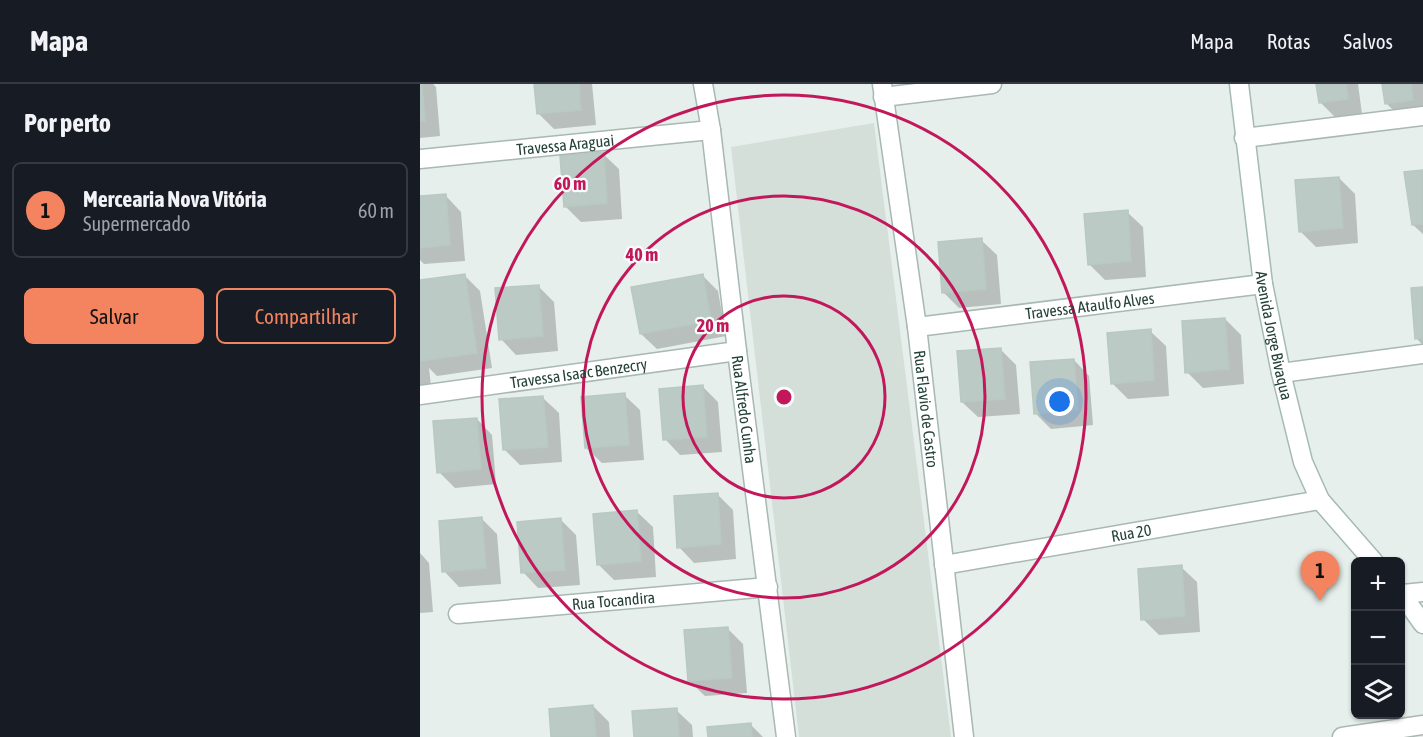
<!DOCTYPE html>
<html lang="pt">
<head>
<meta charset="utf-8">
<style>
	body { margin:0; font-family:"Asap Condensed",sans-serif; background:#242831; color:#f1f3f6 }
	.controls { position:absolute; right:18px; bottom:18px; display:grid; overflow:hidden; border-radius:9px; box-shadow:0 2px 4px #0004 }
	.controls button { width:54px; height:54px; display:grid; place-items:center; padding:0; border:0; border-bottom:2px solid #363941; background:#171b24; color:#f1f3f6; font:30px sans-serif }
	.you { position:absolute; left:640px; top:318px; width:21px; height:21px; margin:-15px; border:4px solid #fff; border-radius:50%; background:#1a73e8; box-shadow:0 0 0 9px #1a73e833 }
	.badge { display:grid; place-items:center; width:39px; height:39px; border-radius:50%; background:#f4845f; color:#111; font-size:20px; font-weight:700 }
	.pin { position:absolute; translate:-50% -50px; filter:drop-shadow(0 2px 3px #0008) }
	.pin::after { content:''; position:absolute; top:32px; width:21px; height:18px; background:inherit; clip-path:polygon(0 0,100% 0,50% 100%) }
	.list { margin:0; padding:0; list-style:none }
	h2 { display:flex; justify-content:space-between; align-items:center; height:78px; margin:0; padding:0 24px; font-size:26px }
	h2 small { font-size:20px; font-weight:400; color:#9ea1a6 }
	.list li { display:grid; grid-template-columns:39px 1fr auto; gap:18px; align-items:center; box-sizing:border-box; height:96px; margin:0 12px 12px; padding:0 12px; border:2px solid #363941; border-radius:9px }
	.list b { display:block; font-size:22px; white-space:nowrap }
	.list p { margin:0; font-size:20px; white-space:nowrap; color:#9ea1a6 }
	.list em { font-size:20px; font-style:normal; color:#9ea1a6 }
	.actions { display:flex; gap:12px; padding:18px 24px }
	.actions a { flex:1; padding:14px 0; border:2px solid #f4845f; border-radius:9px; text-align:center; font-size:21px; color:#f4845f }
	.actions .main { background:#f4845f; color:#111 }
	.icon { flex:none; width:33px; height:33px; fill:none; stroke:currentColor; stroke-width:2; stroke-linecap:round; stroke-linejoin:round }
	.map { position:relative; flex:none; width:1003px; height:653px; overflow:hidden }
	header { display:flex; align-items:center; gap:36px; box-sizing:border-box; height:84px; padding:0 30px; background:#171b24; border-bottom:2px solid #363941 }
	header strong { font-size:28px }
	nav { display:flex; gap:33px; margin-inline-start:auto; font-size:21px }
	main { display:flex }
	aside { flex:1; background:#171b24 }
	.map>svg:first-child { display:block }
</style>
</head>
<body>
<header>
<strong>Mapa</strong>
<nav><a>Mapa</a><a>Rotas</a><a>Salvos</a></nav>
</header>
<main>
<aside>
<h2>Por perto<small></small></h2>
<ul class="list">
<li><span class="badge">1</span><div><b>Mercearia Nova Vitória</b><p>Supermercado</p></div><em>60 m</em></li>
</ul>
<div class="actions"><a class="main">Salvar</a><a>Compartilhar</a></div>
</aside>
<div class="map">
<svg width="1003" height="653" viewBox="0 0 1003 653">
	<rect width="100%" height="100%" fill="#e6efeb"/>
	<path fill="#d4dfda" d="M454,39L531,653H379L311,63Z"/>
	<path fill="#0003" d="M0,0H13L16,3L20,52L0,54Z
		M116,0H172L176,41L134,45L118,29Z
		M898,0H938L942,30L916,34L900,18Z
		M963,0H1003V32L982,35L966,19Z
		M183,70L199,85L202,135L161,138L145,122Z
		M1003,87V150L993,141Z
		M919,94L935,110L938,159L896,163L880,147Z
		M26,112L41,128L45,177L4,180L0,176V114Z
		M707,128L723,143L726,193L685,196L669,180Z
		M561,156L577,171L581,220L539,224L523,208Z
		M44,191L60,207L72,284L17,292L9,284L12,311L0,313V198Z
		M283,192L298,207L306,252L237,265L221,250Z
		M119,203L134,218L138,267L96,271L81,255Z
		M1003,205V261L996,254Z
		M805,235L821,251L824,300L783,304L767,288Z
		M730,247L746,262L749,312L708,315L692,299Z
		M580,265L596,281L600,330L558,333L542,318Z
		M654,276L669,292L673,341L631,345L615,329Z
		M283,303L298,318L302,368L260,371L245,355Z
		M204,311L220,326L224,376L182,379L166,364Z
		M123,314L139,329L142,378L100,381L85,366Z
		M57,335L72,351L76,400L35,404L19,388Z
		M297,410L313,426L316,475L274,479L259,463Z
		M217,428L233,443L236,493L194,496L178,480Z
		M62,435L77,450L81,500L39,503L24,487Z
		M141,436L156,451L160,501L118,504L103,488Z
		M0,469L9,479L13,528L0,529Z
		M761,483L777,498L780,548L739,551L723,535Z
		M307,544L323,560L327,609L285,612L269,597Z
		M173,622L189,638L190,653H133Z
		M256,626L272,641L273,653H216Z
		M331,641L343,653H289Z"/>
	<path fill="#bbcac4" stroke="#b8c9c2" stroke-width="1.5" d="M0,0H2L5,37H0Z
		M114,0H159L161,26L117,30Z
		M896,0H926L928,15L899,19Z
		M962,0H991L993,16L965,20Z
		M184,68L187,119L144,123L140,72Z
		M1003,86V140L992,141L984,88Z
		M919,93L923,144L879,148L875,96Z
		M26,110L30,161L0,164V112Z
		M708,126L711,177L668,181L664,130Z
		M562,154L566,205L522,209L518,158Z
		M45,190L57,269L0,277V196Z
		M283,190L291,237L220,250L211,203Z
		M119,201L123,252L79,256L75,204Z
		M1003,203V254L995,255L991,204Z
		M805,234L809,285L765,289L762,237Z
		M731,245L734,296L691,300L687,249Z
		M581,264L585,315L541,318L537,267Z
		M654,275L658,326L614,330L610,278Z
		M283,301L287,353L243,356L239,305Z
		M205,309L209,361L165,364L161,313Z
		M123,312L128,363L83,366L79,315Z
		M57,334L61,385L17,389L13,337Z
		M298,409L301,460L257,464L254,412Z
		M217,426L221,477L177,481L173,430Z
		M62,433L66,484L22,488L19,437Z
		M141,434L145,486L101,489L97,438Z
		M762,481L765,532L721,536L718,485Z
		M308,543L312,594L268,597L264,546Z
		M173,621L176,653H131L129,625Z
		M257,624L259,653H214L212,627Z
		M331,639L332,653H288L287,643Z"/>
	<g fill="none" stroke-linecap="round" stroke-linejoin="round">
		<g stroke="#a8b8b2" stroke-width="21">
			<g id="street">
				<path id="s1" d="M283,0L291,46L317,267L366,653"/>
				<path id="s2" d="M462,0L497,243L544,653"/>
				<path d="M463,13L572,0"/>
				<path d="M824,54L1003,32"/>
				<path id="s3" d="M0,75L291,46"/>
				<path id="s4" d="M497,243L843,200"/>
				<path d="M861,289L1003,270"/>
				<path id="s5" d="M0,311L317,267"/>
				<path id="s6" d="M524,481L900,416"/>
				<path d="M983,510L1003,508"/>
				<path id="s7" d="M38,530L348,503"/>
				<path d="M922,653L1003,641"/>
			</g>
		</g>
		<g stroke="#a4bbb3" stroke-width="21">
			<g id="secondary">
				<path id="s8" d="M819,0L843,200L861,289L883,378L900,416L954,478"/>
				<path d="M980,508L1003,540"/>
			</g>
		</g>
		<use href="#street" stroke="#fff" stroke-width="18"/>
		<use href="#secondary" stroke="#fff" stroke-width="18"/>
	</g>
	<g fill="none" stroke="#c2185b" stroke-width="3">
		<circle cx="364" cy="313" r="101"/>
		<circle cx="364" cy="313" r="201"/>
		<circle cx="364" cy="313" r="302"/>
	</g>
	<g text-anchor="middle" stroke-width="4.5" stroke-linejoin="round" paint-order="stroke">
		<g font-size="16" fill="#24423a" stroke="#f7fbf9">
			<text dy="6" stroke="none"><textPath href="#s3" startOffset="146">Travessa Araguai</textPath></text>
			<text dy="6" stroke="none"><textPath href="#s4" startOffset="174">Travessa Ataulfo Alves</textPath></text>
			<text dy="6" stroke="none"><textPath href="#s8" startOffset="254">Avenida Jorge Bivaqua</textPath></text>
			<text dy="6" stroke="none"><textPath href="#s5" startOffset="160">Travessa Isaac Benzecry</textPath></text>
			<text dy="6" stroke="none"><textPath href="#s2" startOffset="328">Rua Flavio de Castro</textPath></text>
			<text dy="6" stroke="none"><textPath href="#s1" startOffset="328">Rua Alfredo Cunha</textPath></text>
			<text dy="6" stroke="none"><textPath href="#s6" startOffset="190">Rua 20</textPath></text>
			<text dy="6" stroke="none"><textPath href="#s7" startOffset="156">Rua Tocandira</textPath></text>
		</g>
	</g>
	<circle cx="364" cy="313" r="9" fill="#c2185b" stroke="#f7fbf9" stroke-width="3"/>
	<g font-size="18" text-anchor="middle" font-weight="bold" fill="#c2185b" stroke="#f7fbf9" stroke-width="4.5" stroke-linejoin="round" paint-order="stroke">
		<text x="150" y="106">60 m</text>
		<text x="222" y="177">40 m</text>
		<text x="293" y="248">20 m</text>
	</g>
</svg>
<div class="controls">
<button>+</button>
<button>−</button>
<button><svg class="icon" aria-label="layers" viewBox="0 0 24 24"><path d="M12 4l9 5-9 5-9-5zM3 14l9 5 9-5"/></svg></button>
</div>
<div class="you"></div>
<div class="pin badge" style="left:900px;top:517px">1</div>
</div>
</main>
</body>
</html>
